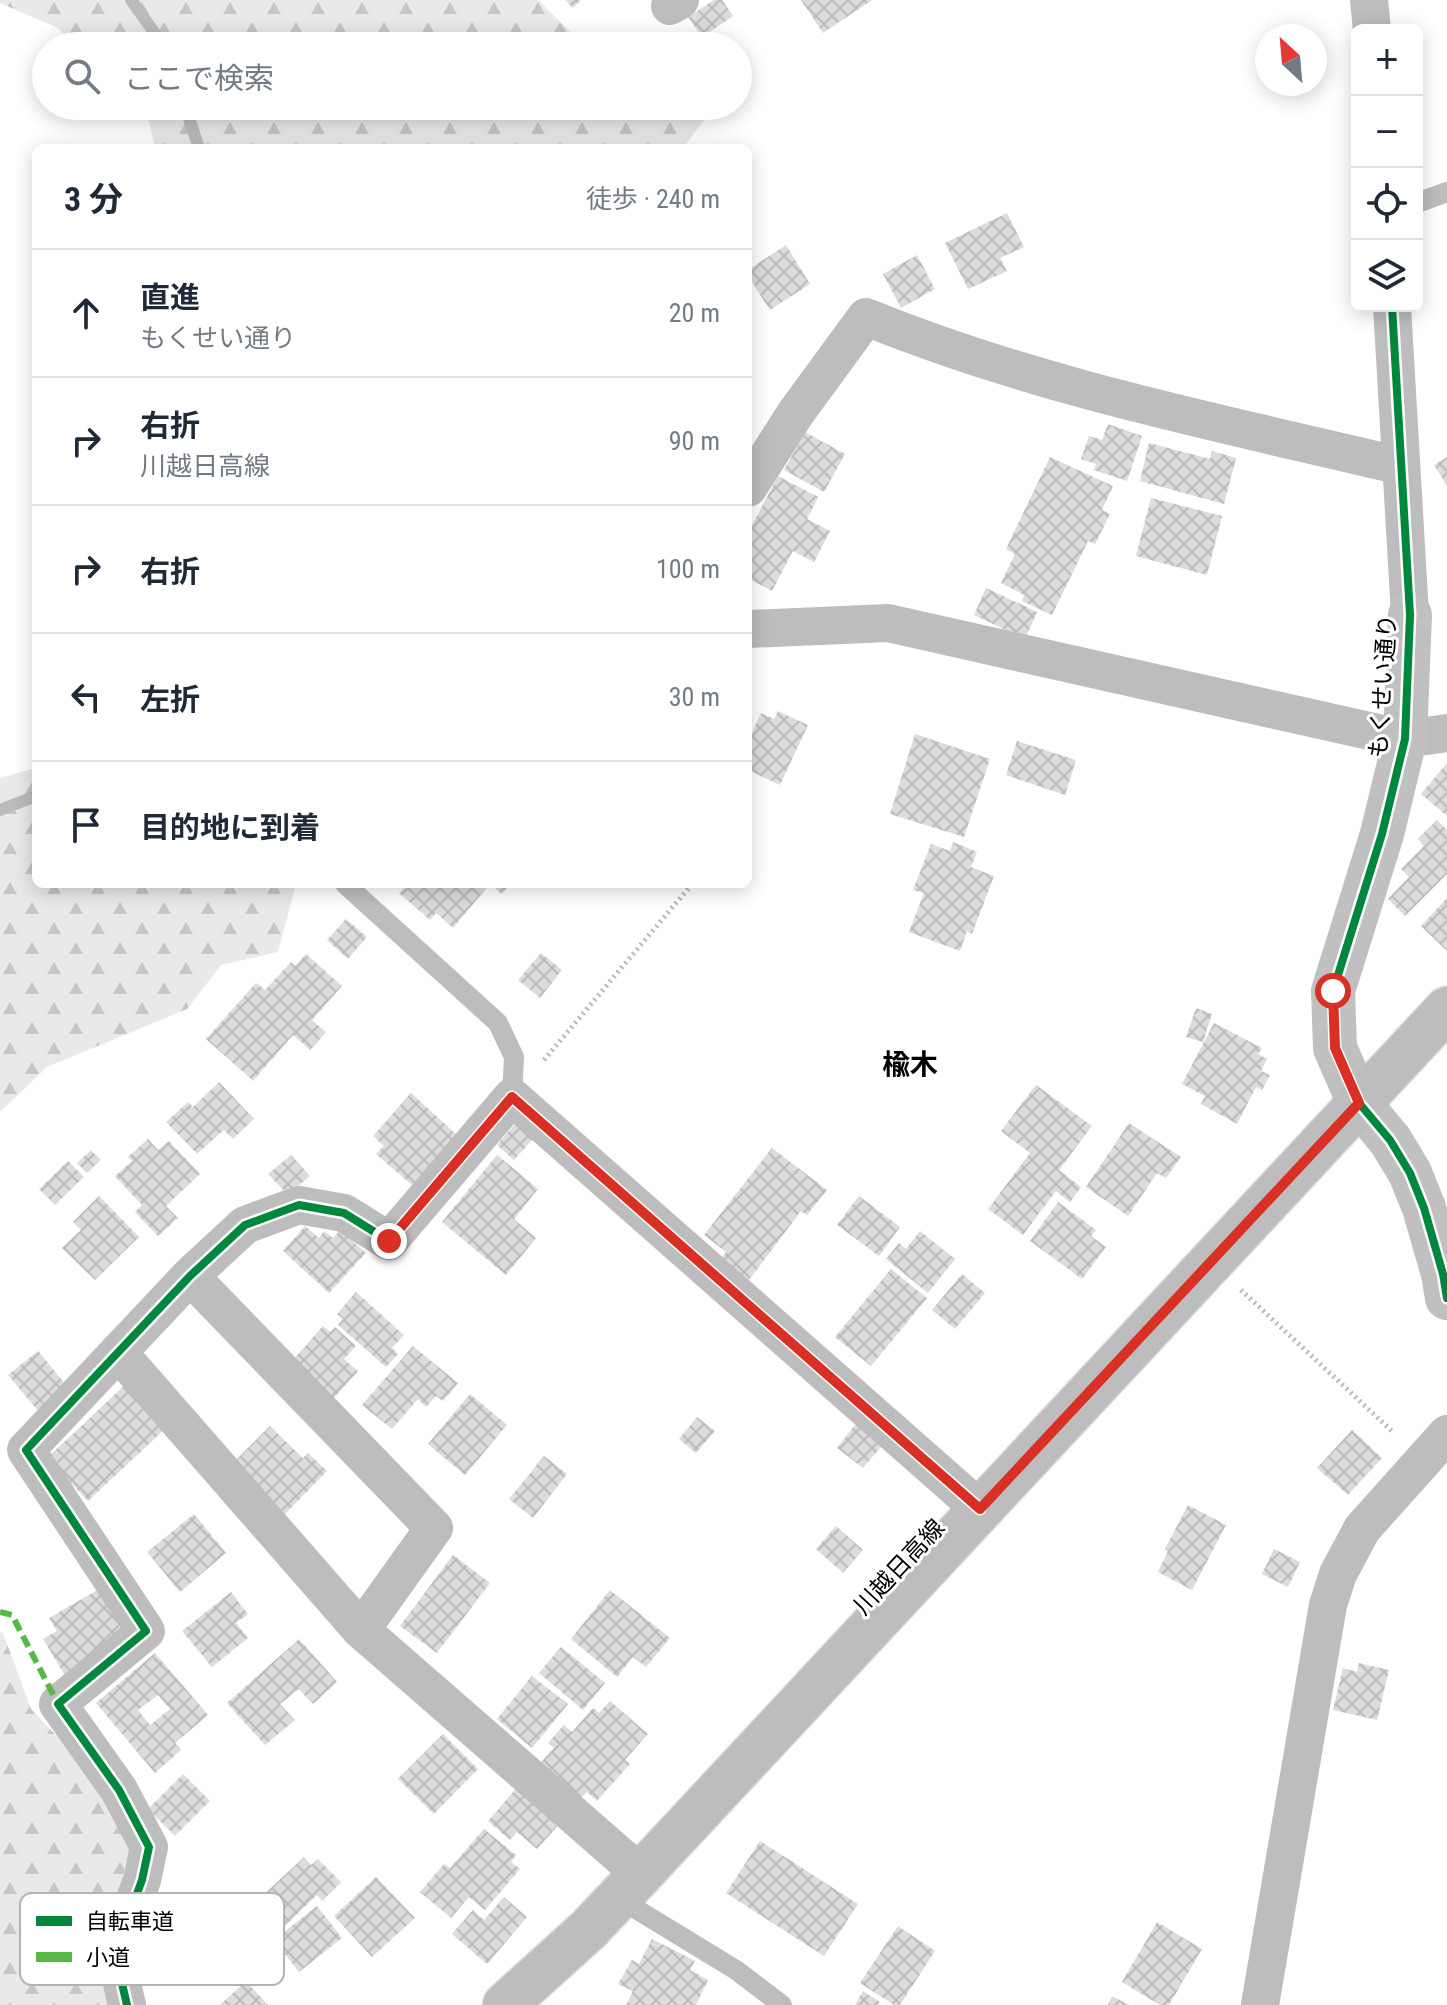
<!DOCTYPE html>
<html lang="ja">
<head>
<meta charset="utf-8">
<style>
	body { margin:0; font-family:"Roboto Condensed","Noto Sans JP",sans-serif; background:#f2f2f3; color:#1f2937 }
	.controls { position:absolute; right:24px; top:24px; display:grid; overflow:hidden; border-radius:12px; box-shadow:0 4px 20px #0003 }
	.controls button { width:72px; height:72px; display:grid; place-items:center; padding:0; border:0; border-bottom:2px solid #e0e1e3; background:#fff; color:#1f2937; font:40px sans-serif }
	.compass { position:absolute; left:1255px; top:24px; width:72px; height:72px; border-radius:50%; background:#fff; box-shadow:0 4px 20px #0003; rotate:334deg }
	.stop { position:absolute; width:24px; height:24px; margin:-18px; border:6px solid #d93025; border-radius:50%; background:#fff }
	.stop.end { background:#d93025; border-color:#fff; box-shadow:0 2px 8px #0008 }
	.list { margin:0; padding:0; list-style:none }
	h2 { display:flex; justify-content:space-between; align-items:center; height:104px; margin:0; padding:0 32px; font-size:34px }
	h2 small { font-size:26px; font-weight:400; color:#747a83 }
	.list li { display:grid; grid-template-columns:52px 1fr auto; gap:24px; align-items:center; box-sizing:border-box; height:128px; padding:0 32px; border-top:2px solid #e0e1e3 }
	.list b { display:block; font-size:30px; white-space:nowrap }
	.list p { margin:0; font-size:26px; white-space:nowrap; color:#747a83 }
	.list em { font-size:26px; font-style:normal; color:#747a83 }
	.icon { flex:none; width:44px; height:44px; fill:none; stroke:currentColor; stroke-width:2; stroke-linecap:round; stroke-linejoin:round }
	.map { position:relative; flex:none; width:1447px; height:2005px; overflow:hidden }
	.search { position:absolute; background:#fff; box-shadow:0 4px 20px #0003; left:32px; top:32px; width:720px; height:88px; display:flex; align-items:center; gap:20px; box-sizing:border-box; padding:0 28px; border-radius:44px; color:#747a83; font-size:30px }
	.panel { position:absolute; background:#fff; box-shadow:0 4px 20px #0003; left:32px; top:144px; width:720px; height:744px; border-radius:12px }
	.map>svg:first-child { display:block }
</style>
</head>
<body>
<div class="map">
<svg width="1447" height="2005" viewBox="0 0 1447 2005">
	<defs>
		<pattern id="forest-firs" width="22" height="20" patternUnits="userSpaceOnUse" patternTransform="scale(2)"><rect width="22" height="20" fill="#e9e9e9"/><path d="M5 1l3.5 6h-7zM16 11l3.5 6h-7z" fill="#c6c6c6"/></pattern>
		<pattern id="building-cross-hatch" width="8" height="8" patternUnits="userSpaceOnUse" patternTransform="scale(2)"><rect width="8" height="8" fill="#dcdcdc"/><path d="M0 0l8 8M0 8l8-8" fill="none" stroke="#bbb"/></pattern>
	</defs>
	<rect width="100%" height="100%" fill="#fff"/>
	<path fill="url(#forest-firs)" d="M0,0H538L585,46H76L58,28L0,3Z
		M133,106H715L683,148H155L149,122Z
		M36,768V884H296L278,952L221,965L187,1009L47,1067L0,1112V778Z
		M0,1632L3,1633L31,1709L102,1784L132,1840L117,1900L115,2005H0Z"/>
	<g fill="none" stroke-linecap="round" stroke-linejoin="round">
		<path stroke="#bbb" stroke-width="12" d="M131,0L164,46
			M185,106L199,148
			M0,810L36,796"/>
	</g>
	<path fill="url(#building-cross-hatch)" fill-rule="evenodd" d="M565,0H581L573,8Z
		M714,0H722L733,16L702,37L688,17Z
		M801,0H872L823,33Z
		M1007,213L1024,247L1000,258L1007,271L968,289L945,243Z
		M786,245L810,284L770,310L748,276V270Z
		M917,255L935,289L901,308L883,274Z
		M1108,424L1142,436L1127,481L1094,470L1096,464L1081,459L1089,436L1102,440Z
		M805,432L845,454L824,492L784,470Z
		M1149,443L1210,459L1212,451L1236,458L1224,504L1140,481Z
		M1050,457L1113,486L1102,510L1110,514L1095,544L1088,541L1052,615L1022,601L1024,595L1001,583L1015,554L1006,549Z
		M1447,457V486L1434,465Z
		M778,476L818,497L807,519L830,531L814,562L793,551L772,591L748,578V533Z
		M1151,498L1222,516L1207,575L1136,556Z
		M986,588L1037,612L1025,639L974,615Z
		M778,711L808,725L780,785L748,770L752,757L748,755V742L761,713L774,719Z
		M915,734L990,759L964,837L890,814Z
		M1017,741L1076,760L1065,795L1006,775Z
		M1447,763V816L1421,794Z
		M1437,820L1447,830V874L1405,916L1388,899L1409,877L1401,869L1424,846L1418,839Z
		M953,842L977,852L971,867L994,876L972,934L967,931L960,951L909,932L924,893L913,890L931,844L950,851Z
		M407,884H510L502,894L490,884L453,928L436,913L430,920L399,893Z
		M1447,898V951L1421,926Z
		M346,919L367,937L348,959L327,940Z
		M541,953L562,970L540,998L518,980Z
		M306,954L342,986L312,1020L326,1032L310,1050L293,1035L253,1081L206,1039L256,983L265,990L291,962L295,966Z
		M1196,1008L1212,1014L1203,1042L1186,1037Z
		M1214,1023L1262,1048L1258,1054L1267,1059L1261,1071L1270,1075L1262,1090L1256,1087L1237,1124L1201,1104L1205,1096L1182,1084Z
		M219,1082L254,1119L233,1139L224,1130L197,1154L166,1122L188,1102L193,1107Z
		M1036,1085L1092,1126L1059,1170L1081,1187L1070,1202L1056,1191L1023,1235L988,1209L1030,1153L1001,1131Z
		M411,1093L457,1135L412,1185L376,1154L384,1146L373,1136Z
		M1129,1123L1181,1157L1166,1178L1157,1173L1128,1216L1086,1187Z
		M515,1124L533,1139L514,1160L497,1145Z
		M148,1139L158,1150L169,1141L200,1174L166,1206L178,1218L158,1236L135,1212L142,1205L115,1176L132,1161L128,1157Z
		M772,1148L827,1190L807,1215L801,1211L749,1280L721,1258L726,1252L704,1235Z
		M91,1150L101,1160L87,1173L77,1163Z
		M291,1155L310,1176L288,1195L268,1174Z
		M497,1155L538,1189L514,1219L536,1238L506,1275L442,1222Z
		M68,1161L84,1177L55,1205L39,1189Z
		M99,1196L139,1237L95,1280L62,1248L81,1230L73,1222Z
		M859,1196L900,1227L879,1256L837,1225Z
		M1058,1202L1096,1230L1091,1236L1106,1247L1082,1279L1030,1241Z
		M305,1226L319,1238L324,1231L333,1238L340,1230L366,1253L329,1293L283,1251Z
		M920,1231L955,1259L928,1293L886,1259L899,1243L906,1249Z
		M891,1269L927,1298L871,1366L835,1337Z
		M962,1274L985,1293L955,1329L932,1310Z
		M356,1292L404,1335L392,1348L398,1354L386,1367L338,1325L343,1319L337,1314Z
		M323,1326L330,1332L335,1327L356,1346L344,1359L358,1371L332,1400L291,1362Z
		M413,1346L458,1383L443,1401L436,1396L426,1407L418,1399L392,1429L362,1405Z
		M38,1351L67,1386L38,1411L8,1375Z
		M126,1384L166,1428L88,1501L47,1458Z
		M470,1394L507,1425L465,1475L428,1444Z
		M697,1417L715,1431L696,1453L679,1439Z
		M858,1421L885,1442L863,1468L837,1448Z
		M270,1426L303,1458L308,1453L327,1471L284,1515L232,1464Z
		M1352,1430L1382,1458L1348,1495L1317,1468Z
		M544,1456L567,1474L533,1518L509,1499Z
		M1188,1505L1226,1525L1192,1590L1158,1572L1168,1551L1165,1549Z
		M194,1514L226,1553L180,1592L147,1552Z
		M836,1526L863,1550L843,1573L816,1549Z
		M1274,1549L1300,1562L1288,1587L1262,1574Z
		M453,1555L490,1583L437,1653L400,1626Z
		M101,1588L124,1628L106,1639L111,1647L64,1674L43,1639L57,1631L49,1618Z
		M610,1590L670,1638L646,1667L633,1657L617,1677L571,1639Z
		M231,1592L248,1614L236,1623L248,1638L212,1667L182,1631Z
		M299,1639L337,1682L313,1704L299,1689L280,1704L295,1720L265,1745L227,1703Z
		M561,1647L605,1683L583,1710L539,1673Z
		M155,1653L208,1715L175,1743L181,1750L155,1773L96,1703ZM158,1695L170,1709L150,1725L138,1710Z
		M1359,1663L1389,1670L1377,1720L1333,1710L1343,1668L1357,1672Z
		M532,1676L568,1704L532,1748L497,1719Z
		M610,1701L648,1734L625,1760L630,1764L597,1801L587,1792L576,1803L536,1768L554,1748L548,1743L564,1725L572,1732L593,1708L599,1713Z
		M443,1734L478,1769L434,1814L398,1779Z
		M183,1774L210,1801L175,1836L148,1809Z
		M520,1784L562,1821L537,1849L517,1832L510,1840L488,1821Z
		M484,1829L516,1855L511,1862L520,1869L485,1910L469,1897L451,1918L420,1892L444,1864L450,1868Z
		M760,1841L858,1904L824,1956L726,1893Z
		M304,1857L311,1865L318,1859L341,1882L322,1901L317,1895L285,1926L259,1899Z
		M376,1877L415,1918L372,1957L334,1916Z
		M504,1897L527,1917L487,1964L452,1934L473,1910L484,1920Z
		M317,1906L342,1938L299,1972L274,1940Z
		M1157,1922L1202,1949L1169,2005H1160L1122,1982Z
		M898,1926L935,1951L900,2005H894L860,1983Z
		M652,1939L695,1961L690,1970L708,1980L696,2005H626L633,1991L618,1984L632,1960L639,1964Z
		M246,1981L268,2005H220Z
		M863,1991L880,2002L878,2005H855Z
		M1112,1996L1129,2005H1108Z"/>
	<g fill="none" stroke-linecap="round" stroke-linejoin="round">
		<g stroke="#dbdbdb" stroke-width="47">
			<path id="primary" d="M505,2005L588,1930L641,1874L1447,1009"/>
		</g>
		<path stroke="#b8b8b8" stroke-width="5" stroke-dasharray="2 4" stroke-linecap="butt" d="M544,1060L692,884
			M1241,1290L1394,1433"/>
		<path stroke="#bdbdbd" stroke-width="20" d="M1417,203L1447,192
			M345,884L498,1023L514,1057L512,1097
			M618,1898L736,1970L782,2005"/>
		<path stroke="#bdbdbd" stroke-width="38" d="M1369,0L1372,30
			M670,6L680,0
			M1392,306L1410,615
			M748,488L795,414L866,317C1038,387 1221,423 1401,466
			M748,629L888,623L1405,739L1447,733
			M190,1276L434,1528L361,1630
			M118,1352L361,1630L641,1874
			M127,2005L119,1971L127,1921L142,1880L149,1847L119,1790L58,1704L146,1631L26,1450L190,1276L245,1225L299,1205L344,1213L389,1241L512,1097L980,1509
			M1260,2005L1328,1605L1338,1574L1362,1529L1447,1434"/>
		<path stroke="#c0c0c0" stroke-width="44" d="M1410,615L1405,739L1382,834L1333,991L1335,1048L1359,1103L1390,1140L1410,1173L1424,1208L1443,1274L1447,1298"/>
		<use href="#primary" stroke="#bdbdbd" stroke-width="44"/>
		<path stroke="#58b947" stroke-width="6" stroke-dasharray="12 6" stroke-linecap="butt" d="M0,1612L12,1615L58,1704"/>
		<g stroke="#fff" stroke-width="13">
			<path id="cycleway" d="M1392,306L1410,615L1405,739L1382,834L1333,991L1335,1048L1359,1103L1390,1140L1410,1173L1424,1208L1443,1274L1447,1298
				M127,2005L119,1971L127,1921L142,1880L149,1847L119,1790L58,1704L146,1631L26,1450L190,1276L245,1225L299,1205L344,1213L389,1241L512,1097L980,1509"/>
		</g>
		<use href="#cycleway" stroke="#00873e" stroke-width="8"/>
	</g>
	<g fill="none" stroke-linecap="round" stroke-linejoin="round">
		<path stroke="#d93025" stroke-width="10" d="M389,1241L512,1097L980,1509L1359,1103L1335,1048L1333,991"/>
	</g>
	<g text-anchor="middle" stroke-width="6" stroke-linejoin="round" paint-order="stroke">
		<g font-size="24" fill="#000" stroke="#fff">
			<text transform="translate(1383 686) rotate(-86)" y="8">もくせい通り</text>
			<text transform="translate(899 1567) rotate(-47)" y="8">川越日高線</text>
		</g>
		<g font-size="28" font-weight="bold" fill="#000" stroke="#fff">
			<text x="910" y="1074">楡木</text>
		</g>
	</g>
	<rect x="20" y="1893" width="264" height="92" rx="12" fill="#fff" stroke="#b2b2b2" stroke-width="2"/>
	<rect x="36" y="1916" width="36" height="10" fill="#00873e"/>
	<rect x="36" y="1952" width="36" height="10" fill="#58b947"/>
	<g font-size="22" fill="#000">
		<text x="86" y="1929">自転車道</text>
		<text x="86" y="1965">小道</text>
	</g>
</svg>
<div class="controls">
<button>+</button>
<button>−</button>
<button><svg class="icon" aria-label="locate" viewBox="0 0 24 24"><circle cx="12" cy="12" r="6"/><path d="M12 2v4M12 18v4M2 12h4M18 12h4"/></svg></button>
<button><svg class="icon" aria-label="layers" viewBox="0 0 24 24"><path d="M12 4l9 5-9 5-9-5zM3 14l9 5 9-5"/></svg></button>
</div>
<svg class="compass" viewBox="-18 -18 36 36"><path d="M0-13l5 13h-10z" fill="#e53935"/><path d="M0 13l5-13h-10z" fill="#747a83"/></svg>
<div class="stop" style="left:1333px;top:991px"></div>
<div class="stop end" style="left:389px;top:1241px"></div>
<div class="search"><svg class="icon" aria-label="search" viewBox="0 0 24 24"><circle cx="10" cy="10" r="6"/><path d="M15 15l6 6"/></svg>ここで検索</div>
<section class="panel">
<h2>3 分<small>徒歩 · 240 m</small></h2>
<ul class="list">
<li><svg class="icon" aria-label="ahead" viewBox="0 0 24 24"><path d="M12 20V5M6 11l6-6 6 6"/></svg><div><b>直進</b><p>もくせい通り</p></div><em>20 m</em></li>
<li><svg class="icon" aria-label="right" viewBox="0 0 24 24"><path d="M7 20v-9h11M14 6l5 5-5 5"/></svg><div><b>右折</b><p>川越日高線</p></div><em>90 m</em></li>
<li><svg class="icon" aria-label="right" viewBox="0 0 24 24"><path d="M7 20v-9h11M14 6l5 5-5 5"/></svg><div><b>右折</b></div><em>100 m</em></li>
<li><svg class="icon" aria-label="left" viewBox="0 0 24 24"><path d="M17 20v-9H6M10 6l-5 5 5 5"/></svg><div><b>左折</b></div><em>30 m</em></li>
<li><svg class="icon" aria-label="arrive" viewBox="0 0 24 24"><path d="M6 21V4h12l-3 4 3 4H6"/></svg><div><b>目的地に到着</b></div></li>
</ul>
</section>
</div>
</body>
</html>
